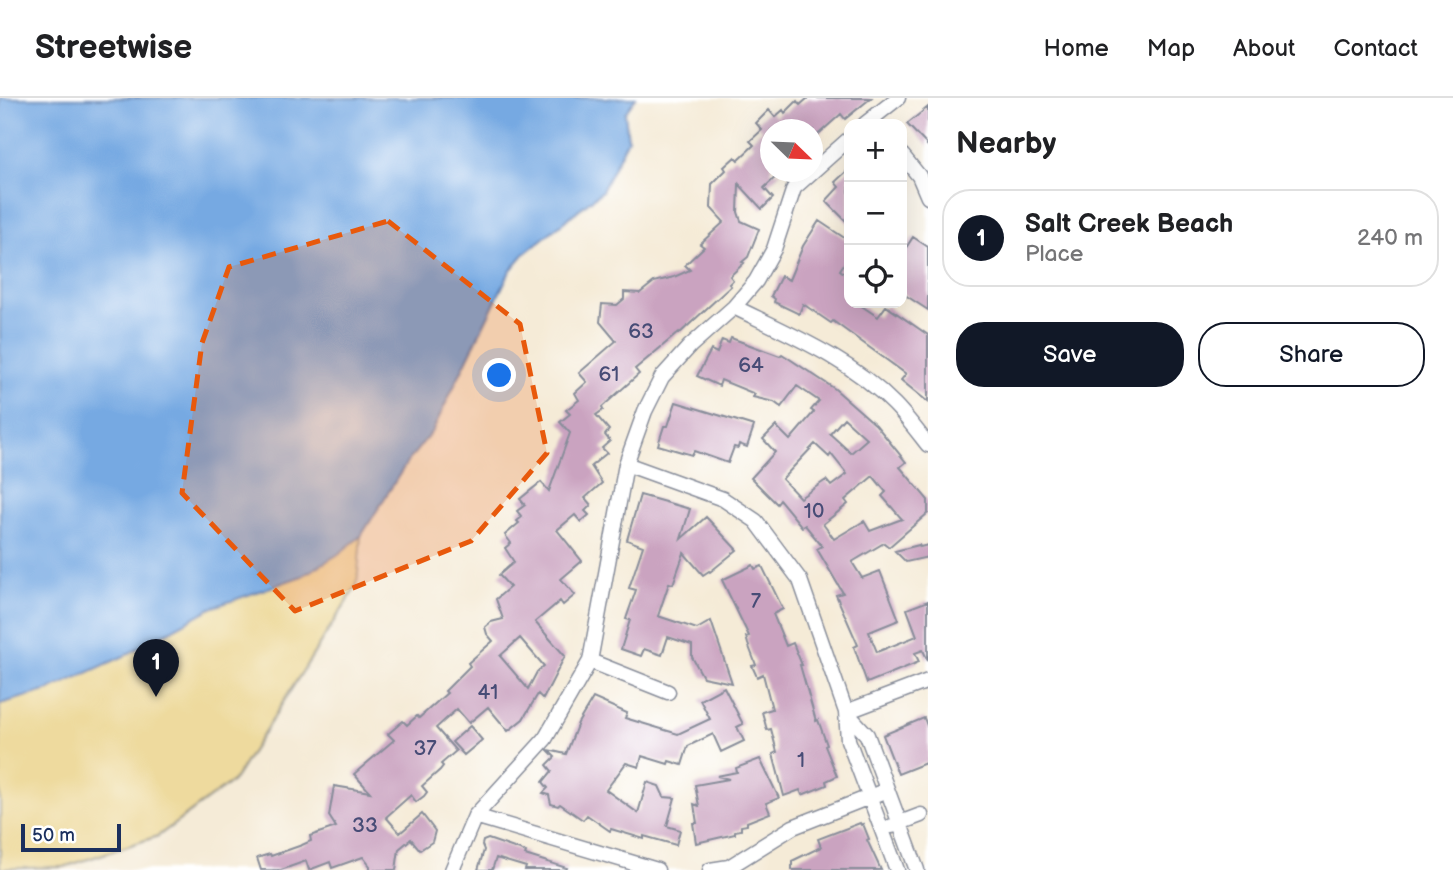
<!DOCTYPE html>
<html lang="en">
<head>
<meta charset="utf-8">
<style>
	body { margin:0; font-family:"Balsamiq Sans",sans-serif; background:#f2f2f2; color:#202124 }
	.controls { position:absolute; right:21px; top:21px; display:grid; overflow:hidden; border-radius:14px; box-shadow:0 7px 28px #0002 }
	.controls button { width:63px; height:63px; display:grid; place-items:center; padding:0; border:0; border-bottom:2px solid #e0e0e0; background:#fff; color:#202124; font:35px sans-serif }
	.compass { position:absolute; left:760px; top:21px; width:63px; height:63px; border-radius:50%; background:#fff; box-shadow:0 7px 28px #0002; rotate:113deg }
	.scale { position:absolute; left:21px; bottom:18px; width:100px; box-sizing:border-box; padding-left:7px; border:4px solid #1b2f5e; border-top:0; font-size:19px; line-height:24px; white-space:nowrap; color:#1b2f5e; -webkit-text-stroke:5px #fff; paint-order:stroke }
	.you { position:absolute; left:500px; top:278px; width:24px; height:24px; margin:-18px; border:5px solid #fff; border-radius:50%; background:#1a73e8; box-shadow:0 0 0 10px #1a73e833 }
	.badge { display:grid; place-items:center; width:46px; height:46px; border-radius:50%; background:#111827; color:#fff; font-size:23px; font-weight:700 }
	.pin { position:absolute; translate:-50% -58px; filter:drop-shadow(0 2px 4px #0008) }
	.pin::after { content:''; position:absolute; top:37px; width:24px; height:21px; background:inherit; clip-path:polygon(0 0,100% 0,50% 100%) }
	.list { margin:0; padding:0; list-style:none }
	h2 { display:flex; justify-content:space-between; align-items:center; height:91px; margin:0; padding:0 28px; font-size:30px }
	h2 small { font-size:23px; font-weight:400; color:#757577 }
	.list li { display:grid; grid-template-columns:46px 1fr auto; gap:21px; align-items:center; box-sizing:border-box; height:98px; margin:0 14px 14px; padding:0 14px; border:2px solid #e0e0e0; border-radius:28px }
	.list b { display:block; font-size:26px; white-space:nowrap }
	.list p { margin:0; font-size:23px; white-space:nowrap; color:#757577 }
	.list em { font-size:23px; font-style:normal; color:#757577 }
	.actions { display:flex; gap:14px; padding:21px 28px }
	.actions a { flex:1; padding:16px 0; border:2px solid #111827; border-radius:28px; text-align:center; font-size:24px; color:#111827 }
	.actions .main { background:#111827; color:#fff }
	.icon { flex:none; width:38px; height:38px; fill:none; stroke:currentColor; stroke-width:2; stroke-linecap:round; stroke-linejoin:round }
	.map { position:relative; flex:none; width:928px; height:772px; overflow:hidden }
	header { display:flex; align-items:center; gap:42px; box-sizing:border-box; height:98px; padding:0 35px; background:#fff; border-bottom:2px solid #e0e0e0 }
	header strong { font-size:33px }
	nav { display:flex; gap:38px; margin-inline-start:auto; font-size:24px }
	main { display:flex }
	aside { flex:1; background:#fff }
	.map>svg:first-child { display:block }
</style>
</head>
<body>
<header>
<strong>Streetwise</strong>
<nav><a>Home</a><a>Map</a><a>About</a><a>Contact</a></nav>
</header>
<main>
<div class="map">
<svg width="928" height="772" viewBox="0 0 928 772">
	<rect width="100%" height="100%" fill="#fff"/>
	<filter id="ink" filterUnits="userSpaceOnUse"><feTurbulence type="fractalNoise" baseFrequency=".0143" numOctaves="2"/><feDisplacementMap in="SourceGraphic" scale="14" xChannelSelector="R" yChannelSelector="G"/><feConvolveMatrix kernelMatrix="1 2 1 2 8 2 1 2 1" color-interpolation-filters="sRGB"/></filter>
	<filter id="wash" filterUnits="userSpaceOnUse"><feTurbulence type="fractalNoise" baseFrequency=".00686" numOctaves="4" result="noise"/><feDisplacementMap in="SourceGraphic" scale="28" xChannelSelector="R" yChannelSelector="G"/><feGaussianBlur stdDeviation="1.57" result="paint"/><feColorMatrix in="noise" values="0 0 0 0 0 0 0 0 0 0 0 0 0 0 0 0 0 1.4 0 .05"/><feComposite in="paint" operator="in"/></filter>
	<g filter="url(#wash)">
		<rect width="100%" height="100%" fill="#f5ebd7"/>
		<path fill="#eeda9e" stroke="#84847e" stroke-width="2" d="M361,438L357,487L234,682L158,738L64,769L0,771V606L49,592L124,558L211,510L302,478L337,457Z"/>
		<path fill="#76a9e2" stroke="#486ca0" stroke-width="2" d="M0,0H636L625,15L628,41L602,93L525,155L510,173L433,332L406,366L361,438L337,457L302,478L211,510L124,558L49,592L0,606Z"/>
		<g id="blocks">
			<path fill="#caa3c0" fill-rule="evenodd" d="M808,0H871L845,21L841,16L813,41V32H771V74H781L764,90L773,100L762,111L739,86L738,114L741,123L759,131L748,159L742,164L744,165L730,178L733,182L729,186L731,188L680,235L679,234L635,271L639,276L602,309L603,312L596,317L609,332L605,337L610,343L602,350L607,355L591,368L602,385L585,400L591,407L585,413L589,417L581,424L575,417L557,432L582,463L561,481L575,497L563,507L560,503L535,524L565,558L543,601L538,596L523,621L508,633L488,609L469,625L457,611L436,630L456,653L441,666L443,668L440,672L422,688L427,694L424,698L416,704L411,697L386,719L400,735L422,716L435,733L432,744L420,752L411,741L399,751L396,772H370V768L363,759L332,770L330,764L309,772L306,763L281,772H261L257,760L270,756L271,758L302,747L311,743L310,738L336,729L329,718L334,688L370,694L354,676L394,642L388,636L403,623L407,627L417,618L419,620L447,595L445,593L470,568L468,565L493,543L487,536L485,529L491,524L503,521L496,501L510,489L499,477L514,464L505,450L511,445L505,437L519,425L517,423L522,419L517,413L525,407L520,401L541,384L549,393L570,335L560,324L570,316L566,312L579,302L575,295L587,284L579,275L616,243L600,224L602,206L617,207L624,201V194L640,195L654,184L674,179L690,172L685,167L704,149L700,146L724,124L711,110L712,86L726,72L724,69L735,59L738,62L754,47L750,43L762,32L756,25L769,12L775,19L783,12L785,15L797,3L800,7ZM520,540L544,568L537,574L528,591L500,558Z
				M928,9V48L907,26Z
				M849,71V126L826,103L839,89L835,84Z
				M819,123L849,143V158L840,172L849,179V205H857L878,219L886,208L928,237V304L901,282L906,276L833,223L831,225L803,206L799,216L774,204L775,201L771,198L781,178L789,182L803,148Z
				M913,139L928,149V212L902,195V156Z
				M731,240L780,258L782,256L835,291L876,327L906,364L900,369L928,402V415L889,449L884,445L852,464L862,480L880,473L899,522L869,534L877,554L917,538L907,511L928,503V563L923,552L915,555L919,564L867,585L854,549L858,547L836,497L843,495L817,451L822,448L805,427L802,429L780,402L777,406L751,380L775,354L763,341L776,328L790,342L814,314L811,312L819,303L797,288L781,309L774,304L753,299L755,296L721,282L719,288L697,278L711,252L717,255L722,242L729,245ZM844,320L867,341L851,355L830,336ZM815,346L829,359L831,356L847,376L831,388L826,382L800,400L782,381ZM873,378L886,394L882,398L902,421L870,433L864,423L834,441L823,426L848,406L845,402Z
				M676,304L754,328L747,349L739,346L738,350L734,349L728,365L694,353L692,357L658,347L664,328H668Z
				M640,397L690,411L681,441L706,419L737,452L710,474L709,473L703,477L684,455L673,486L669,485L658,518L697,531L711,523L732,585L703,579L692,559V547L668,539L662,557L644,551L641,558L621,551L630,522L626,521L636,492L629,490L643,448L627,442Z
				M919,447L920,449L928,447V459L906,464L895,453Z
				M753,467L755,471L762,468L783,511L773,516L786,548L793,545L802,567H800L816,623L818,622L827,647L825,648L837,678L826,683L827,687L802,697L800,692L784,698L773,656L777,654L771,631L767,632L762,614L772,611L763,576L757,579L752,568L756,567L748,546L746,539L749,538L722,482Z
				M724,589L743,626L737,629L744,643L721,654L713,636L688,648L682,667L669,663L668,666L642,658L639,669L626,665L606,692L638,715L647,684L659,688L664,699L675,700L667,728L680,732L676,747L644,738V741L611,731L610,733L587,717L583,722L560,706L558,708L551,706L549,697L543,695L548,690L543,684L552,673L547,667L555,659L548,652L566,656L578,625L593,600L627,615L625,620L678,636L710,621L700,602Z
				M924,620L928,630V664L898,676L883,637Z
				M470,628L482,642L464,657L452,644Z
				M760,661L779,700L766,705L770,715L747,724V727L741,728V732L735,733V736L696,745L693,725H697L694,706L699,708L695,687L729,681L717,678L737,674L736,670Z
				M860,725L861,727L863,726L869,741L867,742L881,772H792V763L821,749L818,741Z
				M488,741L526,754L525,757L567,770L566,772H525L526,769L496,760L492,772H478L484,752L482,747L483,743Z"/>
		</g>
	</g>
	<g filter="url(#ink)">
		<use href="#blocks" fill-opacity="0" stroke="#888d9a" stroke-width="2"/>
		<g fill="none" stroke-linecap="round" stroke-linejoin="round">
			<g stroke="#888d9a" stroke-width="17">
				<path id="minor" d="M865,26L898,0
					M902,57L919,78L928,99
					M734,209C789,236 850,261 894,306C906,318 917,333 928,347
					M626,366L723,401L756,423L800,482L846,614L848,642L897,772
					M590,563L668,594
					M846,614L867,637L917,772
					M846,614L928,583
					M475,718L657,772
					M892,728L921,717
					M452,772L475,718L545,641L590,563L626,366L645,313L662,279L690,248L734,209L756,183L774,151L794,90L849,41
					M710,772L729,769L793,729L887,692"/>
			</g>
			<use href="#minor" stroke="#fff" stroke-width="14"/>
		</g>
	</g>
	<path fill="#e8590c" fill-opacity="0.2" stroke="#e8590c" stroke-width="5" stroke-dasharray="14 9" stroke-linejoin="round" d="M388,123L520,226L547,355L471,443L295,513L182,395L202,245L229,169Z"/>
	<g text-anchor="middle" stroke-width="5" stroke-linejoin="round" paint-order="stroke">
		<g font-size="21" fill="#474c76">
			<text x="641" y="240">63</text>
			<text x="751" y="274">64</text>
			<text x="609" y="283">61</text>
			<text x="814" y="420">10</text>
			<text x="756" y="510">7</text>
			<text x="488" y="601">41</text>
			<text x="425" y="657">37</text>
			<text x="801" y="669">1</text>
			<text x="365" y="734">33</text>
		</g>
	</g>
</svg>
<div class="controls">
<button>+</button>
<button>−</button>
<button><svg class="icon" aria-label="locate" viewBox="0 0 24 24"><circle cx="12" cy="12" r="6"/><path d="M12 2v4M12 18v4M2 12h4M18 12h4"/></svg></button>
</div>
<svg class="compass" viewBox="-18 -18 36 36"><path d="M0-13l5 13h-10z" fill="#e53935"/><path d="M0 13l5-13h-10z" fill="#757577"/></svg>
<div class="scale">50 m</div>
<div class="you"></div>
<div class="pin badge" style="left:156px;top:599px">1</div>
</div>
<aside>
<h2>Nearby<small></small></h2>
<ul class="list">
<li><span class="badge">1</span><div><b>Salt Creek Beach</b><p>Place</p></div><em>240 m</em></li>
</ul>
<div class="actions"><a class="main">Save</a><a>Share</a></div>
</aside>
</main>
</body>
</html>
